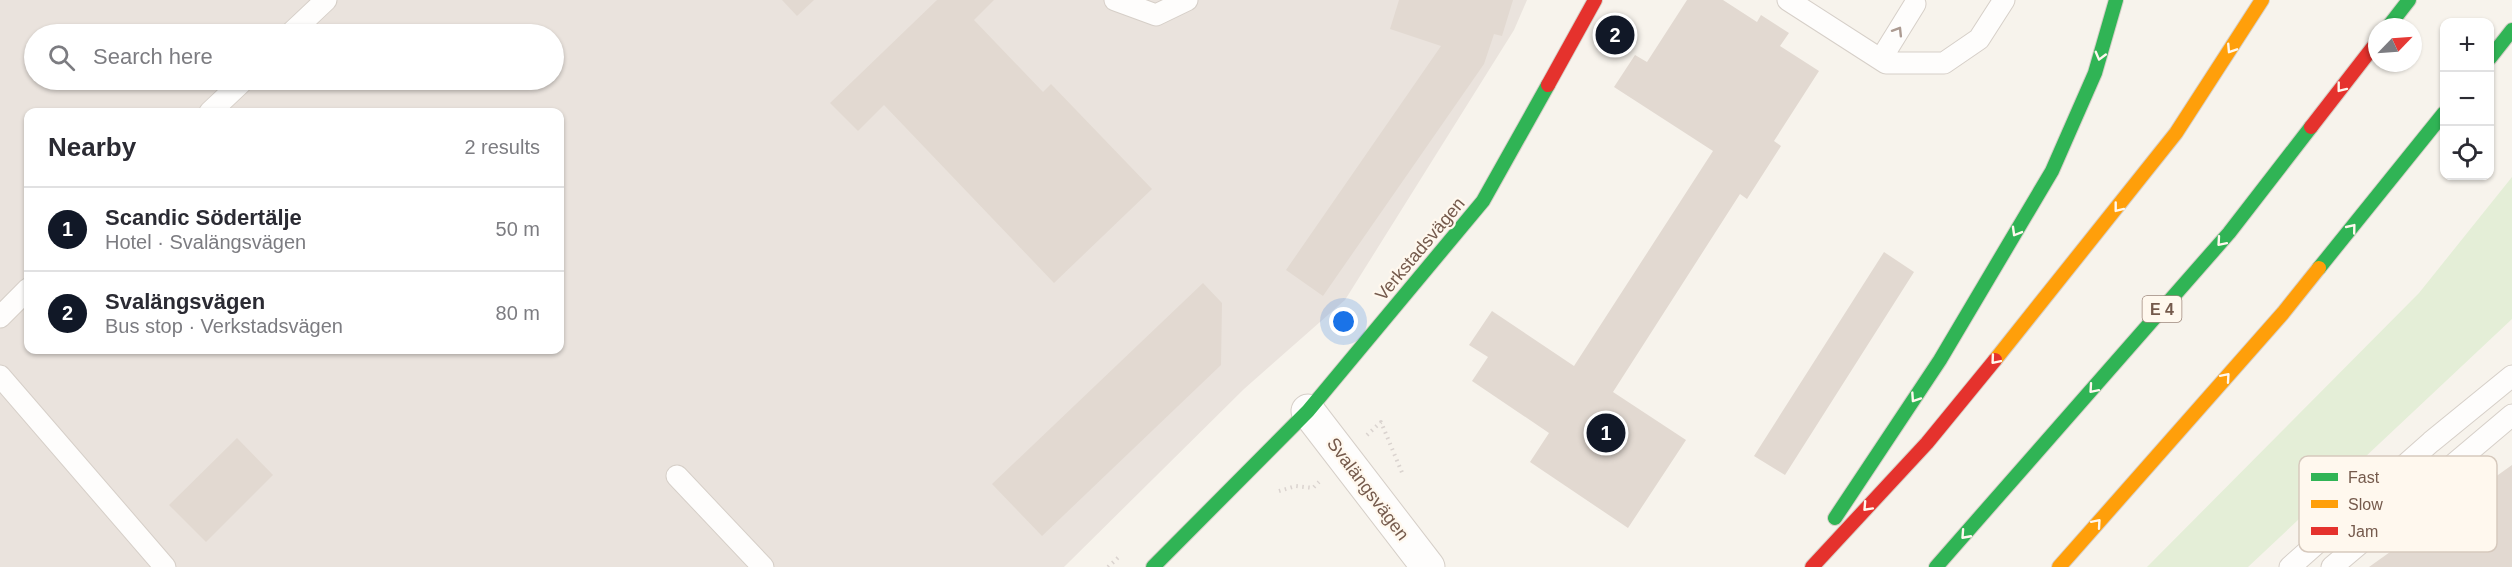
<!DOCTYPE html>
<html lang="en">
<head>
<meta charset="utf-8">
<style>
	body { margin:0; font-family:Helvetica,sans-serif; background:#f2f2f3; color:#2b2b33 }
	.controls { position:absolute; right:18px; top:18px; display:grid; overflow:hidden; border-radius:12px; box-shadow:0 2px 4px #0004 }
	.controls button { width:54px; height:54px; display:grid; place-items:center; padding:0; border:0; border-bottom:2px solid #e1e1e2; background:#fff; color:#2b2b33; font:30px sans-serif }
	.compass { position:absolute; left:2368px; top:18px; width:54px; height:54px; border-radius:50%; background:#fff; box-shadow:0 2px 4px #0004; rotate:65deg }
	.you { position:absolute; left:1344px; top:322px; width:21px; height:21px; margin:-15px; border:4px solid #fff; border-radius:50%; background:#1a73e8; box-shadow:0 0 0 9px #1a73e833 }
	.badge { display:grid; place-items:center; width:39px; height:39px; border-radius:50%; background:#111827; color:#fff; font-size:20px; font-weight:700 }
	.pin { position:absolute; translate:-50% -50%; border:3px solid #fff; box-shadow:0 2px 6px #0006 }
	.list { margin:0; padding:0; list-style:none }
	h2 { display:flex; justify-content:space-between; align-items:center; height:78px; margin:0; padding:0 24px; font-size:26px }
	h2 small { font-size:20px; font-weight:400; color:#7c7c81 }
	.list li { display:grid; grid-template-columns:39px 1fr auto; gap:18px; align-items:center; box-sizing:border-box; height:84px; padding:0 24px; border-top:2px solid #e1e1e2 }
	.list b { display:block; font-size:22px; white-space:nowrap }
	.list p { margin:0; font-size:20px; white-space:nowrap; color:#7c7c81 }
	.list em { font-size:20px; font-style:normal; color:#7c7c81 }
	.icon { flex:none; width:33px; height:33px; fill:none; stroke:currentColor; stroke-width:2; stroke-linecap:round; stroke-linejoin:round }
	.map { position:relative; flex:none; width:2512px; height:567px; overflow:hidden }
	.search { position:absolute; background:#fff; box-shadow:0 2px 4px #0004; left:24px; top:24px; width:540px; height:66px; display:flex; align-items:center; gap:15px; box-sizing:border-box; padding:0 21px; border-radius:33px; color:#7c7c81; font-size:22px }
	.panel { position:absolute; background:#fff; box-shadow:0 2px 4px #0004; left:24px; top:108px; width:540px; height:246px; border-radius:12px }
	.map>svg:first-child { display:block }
</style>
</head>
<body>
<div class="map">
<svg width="2512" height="567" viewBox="0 0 2512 567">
	<rect width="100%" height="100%" fill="#f7f3ec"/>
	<path fill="#eae3dd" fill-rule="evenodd" d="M0,0H1527L1514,30L1345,300L1244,389L1064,567H0ZM34,34H554V80H34ZM28,112H560V350H28Z"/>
	<path fill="#e4eed7" d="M2512,177V319L2248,567H2147L2419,293Z"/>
	<path fill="#e2d9d1" d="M782,0H814L797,16Z
		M937,0H994L974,20L1043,92L1051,84L1152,189L1054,283L884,105L858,131L830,103Z
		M1399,0H1513L1502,36L1494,34L1484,64L1323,296L1286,270L1441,46L1390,29Z
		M1687,0H1723L1757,22L1761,15L1789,33L1780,46L1819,71L1774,141L1781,146L1747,199L1740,194L1613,392L1686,440L1628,528L1530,462L1549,433L1472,381L1488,357L1469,345L1492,311L1574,366L1713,151L1614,87L1635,55L1647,62Z
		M1884,252L1914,272L1785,475L1754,456Z
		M1203,283L1222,303L1221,365L1042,536L992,484Z
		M237,438L273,475L206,542L169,505Z
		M2512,465V567H2369Z"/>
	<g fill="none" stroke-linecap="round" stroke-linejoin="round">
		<g stroke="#d6cfc8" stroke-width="23">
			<path id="lane" d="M1115,0L1156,15L1187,0
				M1788,0L1886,63H1944L1979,39L2004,0
				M290,34L326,0
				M1881,59L1915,4
				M210,112L244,80
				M0,317L28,289
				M0,376L165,567
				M677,476L763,567
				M2290,567L2431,442L2512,376
				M2332,567L2512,415"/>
		</g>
		<g stroke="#d6cfc8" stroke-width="35">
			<path id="street" d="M1308,411L1428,567"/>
		</g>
		<g stroke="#d6cfc8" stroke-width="16">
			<path id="fast" d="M2388,27L2409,0
				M2490,58L2512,30
				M2319,268L2444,113
				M1835,518L1940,360L2052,171L2095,73L2116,0
				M1153,567L1308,411L1483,201L1548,85
				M1936,567L2229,233L2311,127"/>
		</g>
		<g stroke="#d6cfc8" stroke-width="16">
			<path id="slow" d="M1995,360L2176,133L2262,0
				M2059,567L2283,313L2319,268"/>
		</g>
		<g stroke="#d6cfc8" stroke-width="16">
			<path id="jam" d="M1548,85L1595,0
				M2311,127L2377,42
				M1812,567L1927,443L1995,360"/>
		</g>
		<path stroke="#dad3cf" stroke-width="4" stroke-dasharray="1.5 4.5" stroke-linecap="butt" d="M1367,435L1381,422L1403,475
			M1279,491L1296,486L1313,488L1319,482
			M1108,567L1121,555"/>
		<use href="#lane" stroke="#fefdfc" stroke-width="21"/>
		<use href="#street" stroke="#fefdfc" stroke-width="33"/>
		<use href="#fast" stroke="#30b455" stroke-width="14"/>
		<use href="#slow" stroke="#ff9f0a" stroke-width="14"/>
		<use href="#jam" stroke="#e5322d" stroke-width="14"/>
	</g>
	<defs><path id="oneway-chevron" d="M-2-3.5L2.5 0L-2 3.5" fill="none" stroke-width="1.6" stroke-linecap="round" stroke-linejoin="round" transform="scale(1.5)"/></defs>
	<use stroke="#ac9b92" href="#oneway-chevron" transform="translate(1898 31) rotate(-58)"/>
	<g stroke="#fff8ee">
		<use href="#oneway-chevron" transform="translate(2231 49) rotate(123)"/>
		<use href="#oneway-chevron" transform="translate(2100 56) rotate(105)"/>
		<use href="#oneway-chevron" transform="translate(2341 88) rotate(128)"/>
		<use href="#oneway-chevron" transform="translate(2118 208) rotate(128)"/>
		<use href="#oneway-chevron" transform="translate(2352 228) rotate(-51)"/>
		<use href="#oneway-chevron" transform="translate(2016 232) rotate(120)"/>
		<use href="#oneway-chevron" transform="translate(2221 242) rotate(131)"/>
		<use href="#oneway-chevron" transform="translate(1995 360) rotate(130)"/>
		<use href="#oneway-chevron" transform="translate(2226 377) rotate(-49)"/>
		<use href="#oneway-chevron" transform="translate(2093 389) rotate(131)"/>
		<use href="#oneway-chevron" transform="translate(1915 398) rotate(124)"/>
		<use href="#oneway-chevron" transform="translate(1867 507) rotate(133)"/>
		<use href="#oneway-chevron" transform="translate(2097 523) rotate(-49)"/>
		<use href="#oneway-chevron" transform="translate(1965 535) rotate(132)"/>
	</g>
	<g text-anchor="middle" stroke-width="4.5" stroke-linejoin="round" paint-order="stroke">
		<rect fill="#fff8ee" stroke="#9e897d" stroke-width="1.5" x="2142.5" y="296" width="39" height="26" rx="4.5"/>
		<g font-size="16" font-weight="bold" fill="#755a4c">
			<text x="2162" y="315">E 4</text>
		</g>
		<g font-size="18" fill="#755a4c" stroke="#fff8ee">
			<text transform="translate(1420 249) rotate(-50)" y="6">Verkstadsvägen</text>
			<text transform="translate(1368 489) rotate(53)" y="6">Svalängsvägen</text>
		</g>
	</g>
	<rect x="2299" y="456" width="198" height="96" rx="9" fill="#fff8ee" stroke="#d6c9bd" stroke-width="1.5"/>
	<rect x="2311" y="473" width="27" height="8" fill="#30b455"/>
	<rect x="2311" y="500" width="27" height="8" fill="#ff9f0a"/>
	<rect x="2311" y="527" width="27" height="8" fill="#e5322d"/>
	<g font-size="16" fill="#755a4c">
		<text x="2348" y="483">Fast</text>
		<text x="2348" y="510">Slow</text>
		<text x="2348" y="537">Jam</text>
	</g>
</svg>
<div class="controls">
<button>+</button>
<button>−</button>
<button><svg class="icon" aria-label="locate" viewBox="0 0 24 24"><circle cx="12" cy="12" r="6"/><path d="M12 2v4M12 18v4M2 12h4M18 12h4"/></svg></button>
</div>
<svg class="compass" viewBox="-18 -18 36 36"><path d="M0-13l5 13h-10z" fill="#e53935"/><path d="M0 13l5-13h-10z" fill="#7c7c81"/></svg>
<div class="you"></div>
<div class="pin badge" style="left:1606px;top:433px">1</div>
<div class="pin badge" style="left:1615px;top:35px">2</div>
<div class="search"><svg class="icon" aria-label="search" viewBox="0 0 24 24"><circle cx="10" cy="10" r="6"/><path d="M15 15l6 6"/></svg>Search here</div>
<section class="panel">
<h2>Nearby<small>2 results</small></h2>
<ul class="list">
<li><span class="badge">1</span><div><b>Scandic Södertälje</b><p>Hotel · Svalängsvägen</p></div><em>50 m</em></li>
<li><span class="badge">2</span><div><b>Svalängsvägen</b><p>Bus stop · Verkstadsvägen</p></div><em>80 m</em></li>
</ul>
</section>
</div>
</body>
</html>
